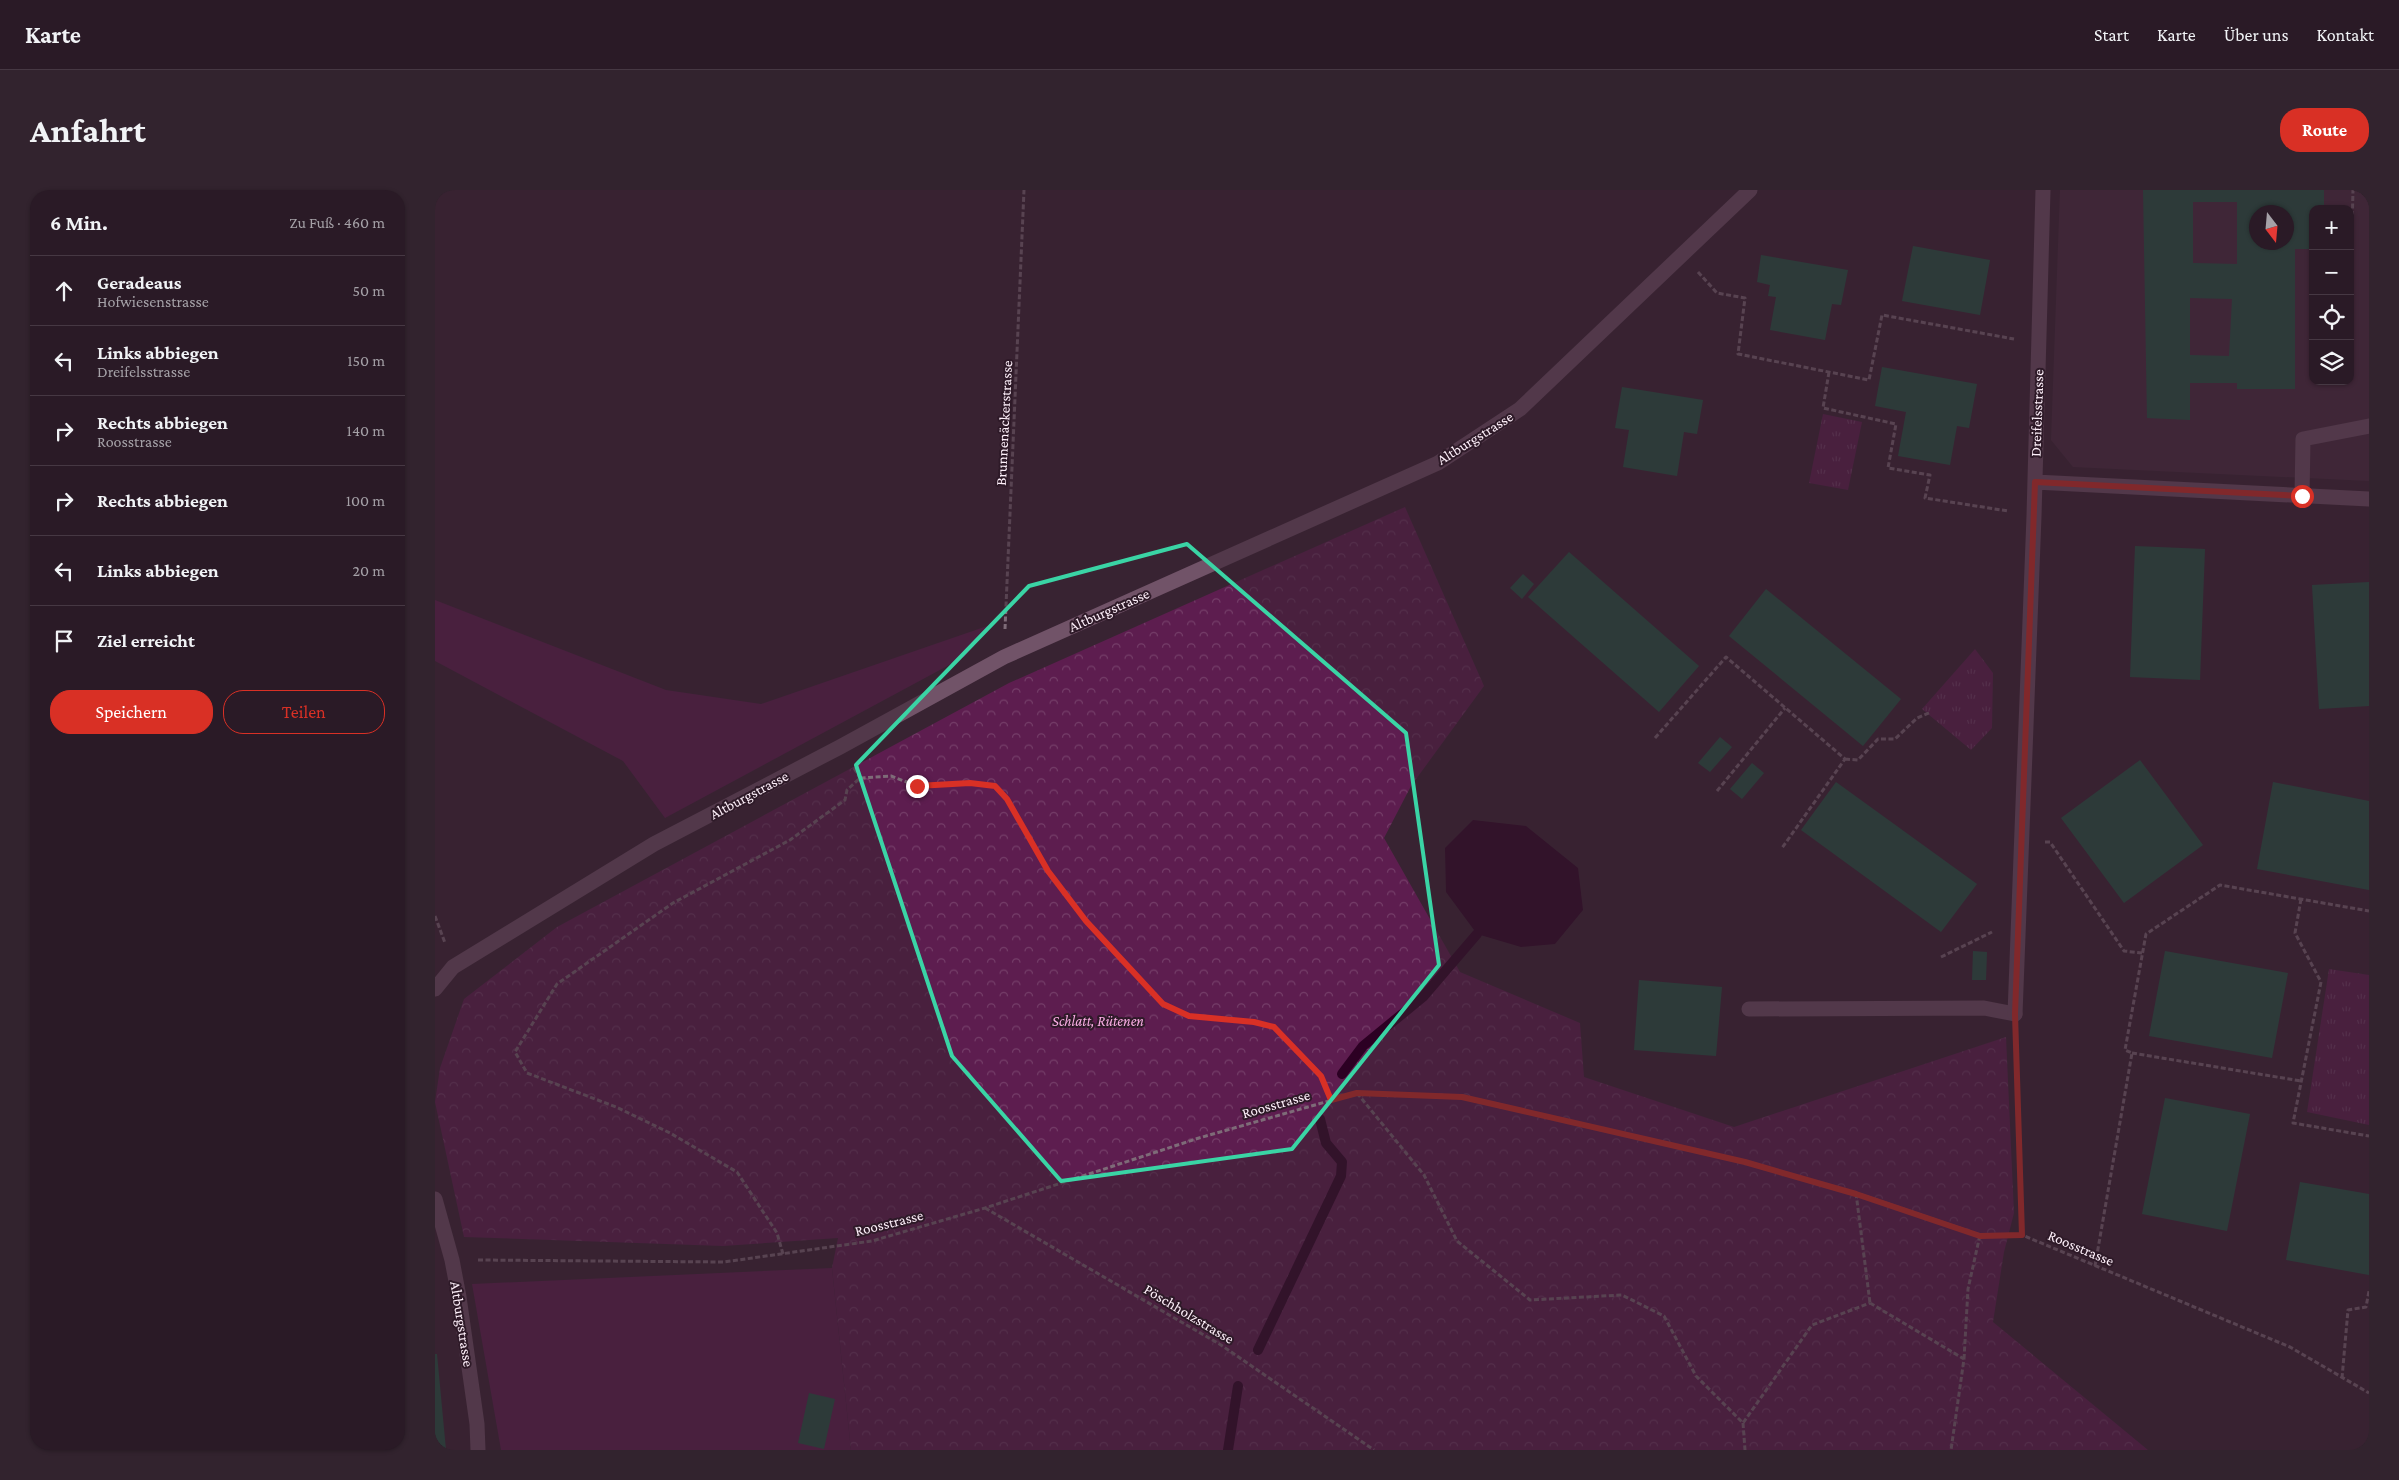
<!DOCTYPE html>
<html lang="de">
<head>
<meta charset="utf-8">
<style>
	body { margin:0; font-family:"Crimson Pro",serif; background:#32232e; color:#f1f3f6 }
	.controls { position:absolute; right:15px; top:15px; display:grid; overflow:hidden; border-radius:10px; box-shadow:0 1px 4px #0004 }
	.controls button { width:45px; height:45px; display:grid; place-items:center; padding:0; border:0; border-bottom:1px solid #463843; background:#2a1a26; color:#f1f3f6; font:25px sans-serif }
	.compass { position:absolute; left:1814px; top:15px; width:45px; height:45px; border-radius:50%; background:#2a1a26; box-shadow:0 1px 4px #0004; rotate:164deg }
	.stop { position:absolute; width:15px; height:15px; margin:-11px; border:4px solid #d93025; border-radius:50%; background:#fff }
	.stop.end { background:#d93025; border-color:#fff; box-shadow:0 1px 5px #0008 }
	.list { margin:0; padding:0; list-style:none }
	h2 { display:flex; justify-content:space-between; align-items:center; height:65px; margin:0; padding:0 20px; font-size:21px }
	h2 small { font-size:16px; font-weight:400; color:#a5a1a7 }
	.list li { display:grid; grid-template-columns:32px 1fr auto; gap:15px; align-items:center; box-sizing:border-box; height:70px; padding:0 20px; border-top:1px solid #463843 }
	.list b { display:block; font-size:19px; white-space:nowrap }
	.list p { margin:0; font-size:16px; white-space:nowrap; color:#a5a1a7 }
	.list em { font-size:16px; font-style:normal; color:#a5a1a7 }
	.actions { display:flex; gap:10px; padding:15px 20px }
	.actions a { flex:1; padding:11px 0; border:1px solid #d93025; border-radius:20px; text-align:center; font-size:18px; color:#d93025 }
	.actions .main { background:#d93025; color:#fff }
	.icon { flex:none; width:28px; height:28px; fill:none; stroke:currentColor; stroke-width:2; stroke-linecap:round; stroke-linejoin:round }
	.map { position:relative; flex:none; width:1934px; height:1260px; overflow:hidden; border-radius:20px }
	header { display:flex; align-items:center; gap:30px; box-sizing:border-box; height:70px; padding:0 25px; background:#2a1a26; border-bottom:1px solid #463843 }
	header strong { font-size:24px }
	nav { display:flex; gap:28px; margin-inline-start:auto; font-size:18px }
	.intro { display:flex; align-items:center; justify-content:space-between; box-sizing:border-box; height:120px; padding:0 30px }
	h1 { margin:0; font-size:35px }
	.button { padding:12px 22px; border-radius:20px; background:#d93025; color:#fff; font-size:18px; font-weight:700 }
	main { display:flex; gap:30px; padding:0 30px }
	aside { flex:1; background:#2a1a26; border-radius:20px; box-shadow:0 1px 4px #0004 }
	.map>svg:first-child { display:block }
</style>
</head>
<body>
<header>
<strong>Karte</strong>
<nav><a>Start</a><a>Karte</a><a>Über uns</a><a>Kontakt</a></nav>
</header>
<div class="intro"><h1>Anfahrt</h1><a class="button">Route</a></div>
<main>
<aside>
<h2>6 Min.<small>Zu Fuß · 460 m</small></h2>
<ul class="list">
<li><svg class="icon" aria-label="ahead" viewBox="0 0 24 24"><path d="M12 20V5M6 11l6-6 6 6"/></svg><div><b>Geradeaus</b><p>Hofwiesenstrasse</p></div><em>50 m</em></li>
<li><svg class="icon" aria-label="left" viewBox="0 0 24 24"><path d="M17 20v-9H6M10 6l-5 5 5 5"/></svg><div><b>Links abbiegen</b><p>Dreifelsstrasse</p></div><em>150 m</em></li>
<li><svg class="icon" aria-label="right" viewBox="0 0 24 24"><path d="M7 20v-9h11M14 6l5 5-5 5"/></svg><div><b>Rechts abbiegen</b><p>Roosstrasse</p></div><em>140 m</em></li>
<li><svg class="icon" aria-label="right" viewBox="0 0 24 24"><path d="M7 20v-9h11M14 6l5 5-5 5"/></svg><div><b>Rechts abbiegen</b></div><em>100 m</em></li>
<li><svg class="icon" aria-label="left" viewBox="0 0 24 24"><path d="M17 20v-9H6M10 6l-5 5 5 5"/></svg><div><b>Links abbiegen</b></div><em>20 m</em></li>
<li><svg class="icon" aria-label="arrive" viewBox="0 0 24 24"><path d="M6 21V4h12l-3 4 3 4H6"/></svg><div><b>Ziel erreicht</b></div></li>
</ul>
<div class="actions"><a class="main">Speichern</a><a>Teilen</a></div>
</aside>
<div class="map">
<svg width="1934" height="1260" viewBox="0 0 1934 1260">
	<defs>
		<pattern id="forest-crowns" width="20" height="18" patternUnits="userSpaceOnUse" patternTransform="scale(1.25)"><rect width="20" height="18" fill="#5d1d4f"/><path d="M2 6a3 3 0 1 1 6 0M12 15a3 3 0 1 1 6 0" fill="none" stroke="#753e69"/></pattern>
		<pattern id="park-tufts" width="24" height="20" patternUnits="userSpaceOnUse" patternTransform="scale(1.25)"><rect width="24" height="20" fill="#5d1d4f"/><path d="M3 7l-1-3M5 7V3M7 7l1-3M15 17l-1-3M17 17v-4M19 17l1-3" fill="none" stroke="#753e69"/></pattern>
	</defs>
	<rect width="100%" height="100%" fill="#382332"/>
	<path fill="#472c3f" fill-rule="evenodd" d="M1625,0H1934V291L1638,277L1616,250ZM1878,19H1915V191H1878ZM1822,22H1852V52H1822Z"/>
	<path fill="#5d1d4f" d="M0,410L231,500L326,514L558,434L529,467L230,628L188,571L0,471Z
		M397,1078L416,1260H66L37,1094Z"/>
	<path fill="url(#forest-crowns)" d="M970,317L1049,496L976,596L949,648L1025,782L1145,833L1149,887L1299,937L1571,847L1579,1023L1569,1062L1558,1132L1713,1260H416L397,1078L403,1048L288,1056L29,1047L0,912L5,878L29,809L122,737L574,493Z"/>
	<path fill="url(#park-tufts)" d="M1388,224L1427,232L1413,300L1374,293Z
		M1540,459L1558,483L1557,538L1536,560L1487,519Z
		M1894,779L1934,785V935L1872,922Z"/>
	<path fill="#2c0023" d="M1038,630L1091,636L1143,678L1148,720L1120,754L1086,757L1042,744L1011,702L1010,658Z"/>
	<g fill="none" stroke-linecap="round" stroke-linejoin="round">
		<path stroke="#2c0023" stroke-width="10" d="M907,884L928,856L988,807L1042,744
			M823,1160L906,986L907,972L891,953L885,929
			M793,1260L803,1196"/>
	</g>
	<path fill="#1f5844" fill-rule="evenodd" d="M1708,0H1889V19H1878V59H1860V199H1802V193H1755V230L1712,228ZM1758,12H1802V74L1758,73ZM1822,22H1852V52H1822ZM1755,108L1797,109L1794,166L1755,165Z
		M1478,56L1555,70L1545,125L1467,111Z
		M1326,65L1413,80L1406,115L1397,114L1390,150L1335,140L1341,107L1333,106L1335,95L1322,92Z
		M1447,177L1542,194L1534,238L1522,236L1515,275L1463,266L1471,222L1440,216Z
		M1187,197L1268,210L1262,244L1249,242L1242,286L1188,277L1194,240L1180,238Z
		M1700,356L1770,359L1765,490L1695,487Z
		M1134,362L1264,476L1224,522L1093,407Z
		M1088,384L1099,394L1087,409L1075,398Z
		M1934,392V516L1884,519L1877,395Z
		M1331,399L1466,509L1428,556L1294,446Z
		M1285,547L1297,557L1275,582L1263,573Z
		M1705,570L1768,655L1689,713L1626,628Z
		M1317,573L1329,583L1307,609L1295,599Z
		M1401,592L1542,694L1506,742L1366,640Z
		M1838,592L1934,611V700L1822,679Z
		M1538,761L1552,762L1551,790H1537Z
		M1730,761L1853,783L1837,868L1714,846Z
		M1204,790L1287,797L1281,866L1199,860Z
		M1730,908L1815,924L1792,1041L1707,1024Z
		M1865,992L1934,1004V1085L1851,1070Z
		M0,1164H2L11,1260H0Z
		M374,1203L400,1209L389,1259L363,1253Z"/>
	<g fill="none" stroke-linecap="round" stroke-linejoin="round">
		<path stroke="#7e6b78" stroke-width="3" stroke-dasharray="5 2.5" stroke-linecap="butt" d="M1263,82L1282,103L1310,108L1303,164L1434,190L1447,125L1579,149
			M1915,116L1918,0
			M1394,182L1388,218L1461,234L1453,278L1495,285L1490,308L1573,321
			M570,439L589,0
			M1220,548L1291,467L1410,569L1347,658
			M1410,569L1423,570L1443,549H1460L1482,528L1496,522
			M419,578L425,588
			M1282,601L1350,518
			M1610,652H1615L1689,761L1707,763
			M1866,709L1860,743L1886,792L1858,933L1934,946
			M0,726L10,753
			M1506,767L1557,742
			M1581,848L1587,1045
			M1697,863L1866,891
			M922,903L989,985L1022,1051L1095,1110L1187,1105L1229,1126L1261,1186L1308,1233L1377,1135L1435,1113
			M1421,1003L1435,1113
			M550,1018L786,1155L939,1260
			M348,1064L342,1043L302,982L235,943L181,917L92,883L80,862L122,794L238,713L355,650L410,610L412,600L425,588L456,586L482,596L535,593L560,596L572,609L613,681L651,731L728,815L754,826L819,832L839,837L886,886L896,910
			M43,1070L289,1072L437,1051L550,1018L764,948L922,903L1027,907L1310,973L1421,1003L1545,1045H1587L1855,1157L1934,1203
			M1660,1076L1697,863L1690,860L1711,744L1785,695L1934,721
			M1435,1113L1529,1169L1516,1260
			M1529,1169L1533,1099L1545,1045
			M1907,1188L1913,1120L1931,1117L1934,1101
			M1308,1233L1310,1260"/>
		<path stroke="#715368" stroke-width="15" d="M1867,306L1868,249L1934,236
			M1314,819L1549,818L1580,824"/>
		<path stroke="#715368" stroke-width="15" d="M1600,292L1934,309
			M0,799L18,777L219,654L405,557L569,467L1003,273L1085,219L1315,0
			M1580,824L1599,326L1608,0
			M0,1009L17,1070L24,1107L42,1234L43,1260"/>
	</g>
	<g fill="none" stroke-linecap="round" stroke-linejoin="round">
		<path stroke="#d93025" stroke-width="6" d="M482,596L535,593L560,596L572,609L613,681L651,731L728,814L754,826L819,832L839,837L886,886L896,910L922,903L1027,907L1310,972L1421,1004L1545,1046L1587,1045L1580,824L1600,292L1867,306"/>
	</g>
	<path d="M0 0H1934V1260H0ZM752,354L971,543L1004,775L857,959L626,991L517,866L421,575L594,396Z" fill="#382332" fill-opacity=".55" fill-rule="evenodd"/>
	<path fill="none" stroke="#3ad4a5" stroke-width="4" stroke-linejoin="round" d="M752,354L971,543L1004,775L857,959L626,991L517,866L421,575L594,396Z"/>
	<g text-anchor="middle" stroke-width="4" stroke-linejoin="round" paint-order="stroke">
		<g font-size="15" fill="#fef0fa" stroke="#2e1a28">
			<text transform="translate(1602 223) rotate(-88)" y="5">Dreifelsstrasse</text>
			<text transform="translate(569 233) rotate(-87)" y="5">Brunnenäckerstrasse</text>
			<text transform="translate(1040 248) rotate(-32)" y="5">Altburgstrasse</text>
			<text transform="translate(674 420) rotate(-24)" y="5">Altburgstrasse</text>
			<text transform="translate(314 605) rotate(-28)" y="5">Altburgstrasse</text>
			<text transform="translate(841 914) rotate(-16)" y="5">Roosstrasse</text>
			<text transform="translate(454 1033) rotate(-14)" y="5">Roosstrasse</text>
			<text transform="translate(1646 1058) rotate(23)" y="5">Roosstrasse</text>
			<text transform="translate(754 1124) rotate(31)" y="5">Pöschholzstrasse</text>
			<text transform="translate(27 1134) rotate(81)" y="5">Altburgstrasse</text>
		</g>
		<g font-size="15" font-style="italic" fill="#faade4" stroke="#2e1a28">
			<text x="663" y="836">Schlatt, Rütenen</text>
		</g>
	</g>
</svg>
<div class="controls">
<button>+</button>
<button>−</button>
<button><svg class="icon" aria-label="locate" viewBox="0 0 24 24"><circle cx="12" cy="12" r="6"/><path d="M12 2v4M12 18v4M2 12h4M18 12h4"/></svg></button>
<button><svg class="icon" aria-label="layers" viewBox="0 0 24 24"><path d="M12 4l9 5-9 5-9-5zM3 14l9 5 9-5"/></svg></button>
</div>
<svg class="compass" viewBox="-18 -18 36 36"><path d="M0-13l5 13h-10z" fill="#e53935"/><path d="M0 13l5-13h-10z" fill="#a5a1a7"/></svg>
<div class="stop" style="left:1867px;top:306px"></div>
<div class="stop end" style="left:482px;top:596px"></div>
</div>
</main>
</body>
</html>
